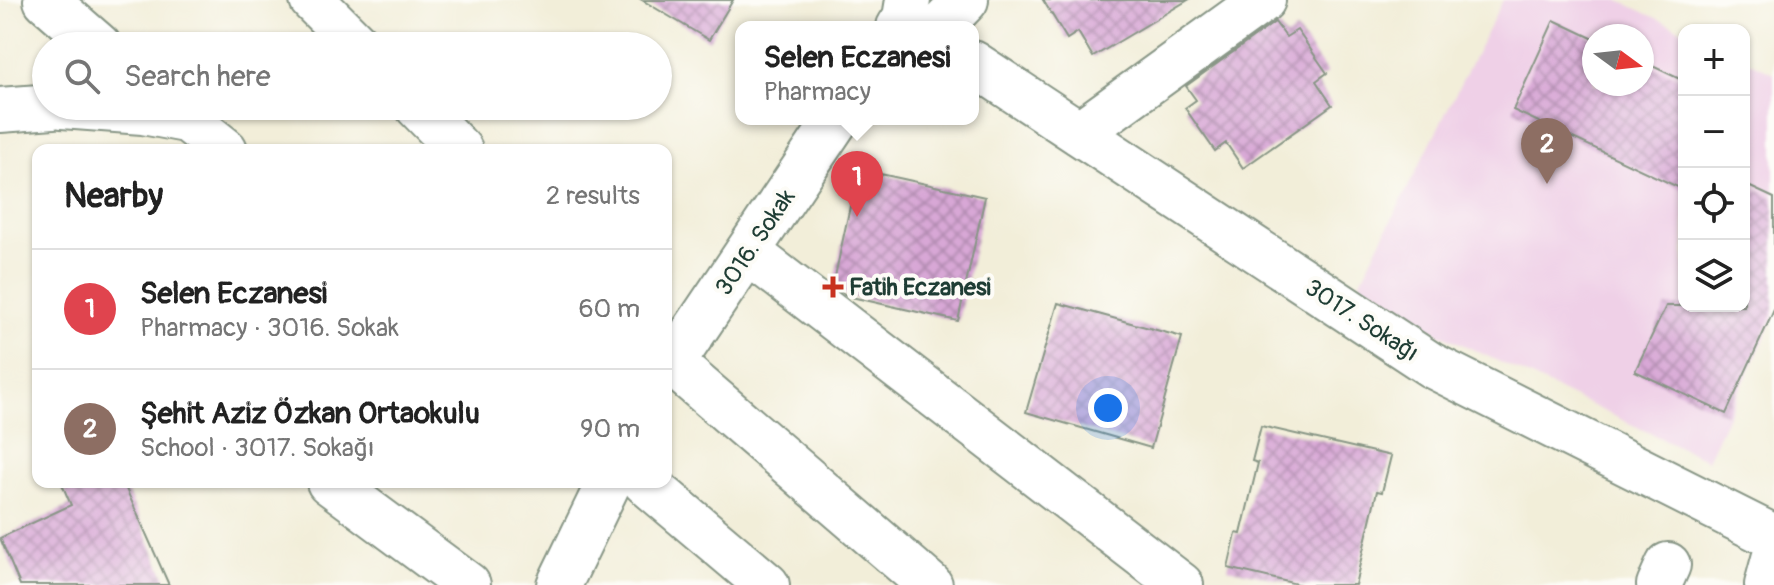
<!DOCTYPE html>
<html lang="en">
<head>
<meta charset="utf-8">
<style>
	body { margin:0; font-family:Pangolin,sans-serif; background:#f6f6f6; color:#222 }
	.controls { position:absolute; right:24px; top:24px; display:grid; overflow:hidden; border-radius:16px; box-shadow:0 2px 6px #0004 }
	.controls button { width:72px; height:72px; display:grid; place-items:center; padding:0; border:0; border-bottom:2px solid #e0e0e0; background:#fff; color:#222; font:40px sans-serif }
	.compass { position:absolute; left:1582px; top:24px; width:72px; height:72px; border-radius:50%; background:#fff; box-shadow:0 2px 6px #0004; rotate:105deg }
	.you { position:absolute; left:1108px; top:408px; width:28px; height:28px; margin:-20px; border:6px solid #fff; border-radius:50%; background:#1a73e8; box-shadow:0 0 0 12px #1a73e833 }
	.badge { display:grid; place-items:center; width:52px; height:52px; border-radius:50%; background:#0b8043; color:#fff; font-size:26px; font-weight:700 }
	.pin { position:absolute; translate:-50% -66px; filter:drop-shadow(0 2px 4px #0008) }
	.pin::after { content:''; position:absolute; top:42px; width:28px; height:24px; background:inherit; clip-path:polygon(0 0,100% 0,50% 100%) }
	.popup { position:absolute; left:735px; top:21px; width:244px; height:104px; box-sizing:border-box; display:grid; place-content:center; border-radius:16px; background:#fff; filter:drop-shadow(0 2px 6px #0005); font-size:26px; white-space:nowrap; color:#767676 }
	.popup b { font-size:30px; color:#222 }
	.popup::after { content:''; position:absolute; left:50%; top:100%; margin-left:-16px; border:16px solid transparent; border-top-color:#fff }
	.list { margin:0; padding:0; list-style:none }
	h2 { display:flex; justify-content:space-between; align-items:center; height:104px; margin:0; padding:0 32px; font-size:34px }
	h2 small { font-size:26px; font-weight:400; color:#767676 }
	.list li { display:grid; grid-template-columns:52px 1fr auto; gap:24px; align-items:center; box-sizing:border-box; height:120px; padding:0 32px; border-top:2px solid #e0e0e0 }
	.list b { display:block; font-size:30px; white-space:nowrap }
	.list p { margin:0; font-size:26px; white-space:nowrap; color:#767676 }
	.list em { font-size:26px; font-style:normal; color:#767676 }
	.icon { flex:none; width:44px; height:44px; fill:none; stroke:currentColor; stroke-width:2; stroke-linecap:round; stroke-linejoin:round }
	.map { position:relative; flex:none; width:1774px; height:585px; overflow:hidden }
	.search { position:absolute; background:#fff; box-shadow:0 2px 6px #0004; left:32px; top:32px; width:640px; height:88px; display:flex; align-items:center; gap:20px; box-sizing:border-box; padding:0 28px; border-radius:44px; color:#767676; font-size:30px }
	.panel { position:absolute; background:#fff; box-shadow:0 2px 6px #0004; left:32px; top:144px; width:640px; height:344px; border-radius:16px }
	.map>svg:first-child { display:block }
</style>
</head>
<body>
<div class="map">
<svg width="1774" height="585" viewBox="0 0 1774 585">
	<defs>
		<pattern id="building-cross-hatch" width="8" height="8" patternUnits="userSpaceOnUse" patternTransform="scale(2)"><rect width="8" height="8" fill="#d8a7d6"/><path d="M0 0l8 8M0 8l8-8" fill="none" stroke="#af89ae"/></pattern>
	</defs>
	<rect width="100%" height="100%" fill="#fdfcf7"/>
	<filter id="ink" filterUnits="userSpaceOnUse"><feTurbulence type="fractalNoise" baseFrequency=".0125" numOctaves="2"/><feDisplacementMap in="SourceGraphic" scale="16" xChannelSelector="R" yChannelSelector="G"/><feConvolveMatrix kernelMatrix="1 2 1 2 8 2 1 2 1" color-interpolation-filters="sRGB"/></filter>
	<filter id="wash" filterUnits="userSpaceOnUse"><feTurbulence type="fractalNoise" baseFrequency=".006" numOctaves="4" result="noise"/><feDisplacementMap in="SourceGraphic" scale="32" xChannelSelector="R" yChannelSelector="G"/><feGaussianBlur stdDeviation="1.8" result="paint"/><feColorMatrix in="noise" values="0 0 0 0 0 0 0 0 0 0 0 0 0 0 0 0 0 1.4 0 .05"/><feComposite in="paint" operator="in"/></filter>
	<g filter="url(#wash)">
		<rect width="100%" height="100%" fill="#f2eed9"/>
		<path fill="#efd0e7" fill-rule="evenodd" d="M1503,0H1618L1684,31V306H1744V59L1774,73V319L1707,460L1398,314L1359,284ZM1594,36H1642V84H1594Z"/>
		<g id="blocks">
			<path fill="url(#building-cross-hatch)" d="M642,0H733L709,40Z
				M1043,0H1188L1093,57L1078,32L1067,39Z
				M1554,20L1594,39V84H1642V61L1684,81V190L1513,110Z
				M1275,22L1286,37L1297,30L1327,73L1316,81L1332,105L1243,168L1226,143L1215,151L1185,108L1196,100L1186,86Z
				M858,169L985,197L958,321L847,296L833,286Z
				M1744,184L1774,198V310L1726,414L1635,371L1666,306H1744Z
				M1058,303L1182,337L1151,448L1026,412Z
				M1261,426L1391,456L1382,492L1377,491L1355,585H1301L1228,568L1236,533L1241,534L1258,463L1252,461Z
				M61,482H123L169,585H20L0,538L71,505Z"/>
		</g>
	</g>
	<g filter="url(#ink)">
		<use href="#blocks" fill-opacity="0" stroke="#889686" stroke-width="2"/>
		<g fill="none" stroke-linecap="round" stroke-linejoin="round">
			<g stroke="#889686" stroke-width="48">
				<path id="minor" d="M899,27L905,18L908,0
					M940,27L966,0
					M973,63L1431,365L1774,537
					M1079,133L1263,0
					M748,252L1181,585
					M672,364L837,119
					M329,482L468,585
					M559,585L609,482
					M1659,585L1668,565
					M1767,585L1774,559"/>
			</g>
			<g stroke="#889686" stroke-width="48">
				<path id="major" d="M46,0L99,46
					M312,0L358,46
					M62,106L143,112L186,120
					M170,106L225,150
					M417,106L460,150
					M0,110L53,106
					M666,358L930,585
					M645,482L767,585"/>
			</g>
			<use href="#minor" stroke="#fff" stroke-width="44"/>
			<use href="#major" stroke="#fff" stroke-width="44"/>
		</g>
	</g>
	<path fill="#c8321e" stroke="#fdfcf7" stroke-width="3" d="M829 275h8v8h8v8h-8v8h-8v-8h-8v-8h8z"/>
	<g text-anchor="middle" stroke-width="8" stroke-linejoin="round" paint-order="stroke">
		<g font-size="24" fill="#1f3d34" stroke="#fdfcf7">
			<text transform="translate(755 242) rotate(-56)" y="8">3016. Sokak</text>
			<text transform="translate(1362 320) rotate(33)" y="8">3017. Sokağı</text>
		</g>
		<g font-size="24" font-weight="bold" fill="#1f3d34" stroke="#fdfcf7" text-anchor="start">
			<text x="849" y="295">Fatih Eczanesi</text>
		</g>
	</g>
</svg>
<div class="controls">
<button>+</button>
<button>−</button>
<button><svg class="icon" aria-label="locate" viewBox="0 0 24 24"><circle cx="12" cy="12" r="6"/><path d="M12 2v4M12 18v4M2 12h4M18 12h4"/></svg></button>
<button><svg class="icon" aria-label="layers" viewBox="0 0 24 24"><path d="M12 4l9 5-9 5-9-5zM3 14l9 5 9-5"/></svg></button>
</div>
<svg class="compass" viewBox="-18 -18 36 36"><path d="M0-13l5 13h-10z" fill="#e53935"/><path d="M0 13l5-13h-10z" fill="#767676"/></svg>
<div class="you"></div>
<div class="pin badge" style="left:857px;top:217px;background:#e0444e">1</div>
<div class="popup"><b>Selen Eczanesi</b>Pharmacy</div>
<div class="pin badge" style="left:1547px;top:184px;background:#8d6e63">2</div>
<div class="search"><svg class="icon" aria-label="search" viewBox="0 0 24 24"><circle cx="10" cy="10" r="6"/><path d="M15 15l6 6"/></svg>Search here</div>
<section class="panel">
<h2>Nearby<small>2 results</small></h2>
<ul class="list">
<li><span class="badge" style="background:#e0444e">1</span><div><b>Selen Eczanesi</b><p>Pharmacy · 3016. Sokak</p></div><em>60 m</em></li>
<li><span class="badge" style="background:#8d6e63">2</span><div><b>Şehit Aziz Özkan Ortaokulu</b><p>School · 3017. Sokağı</p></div><em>90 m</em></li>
</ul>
</section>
</div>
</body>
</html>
